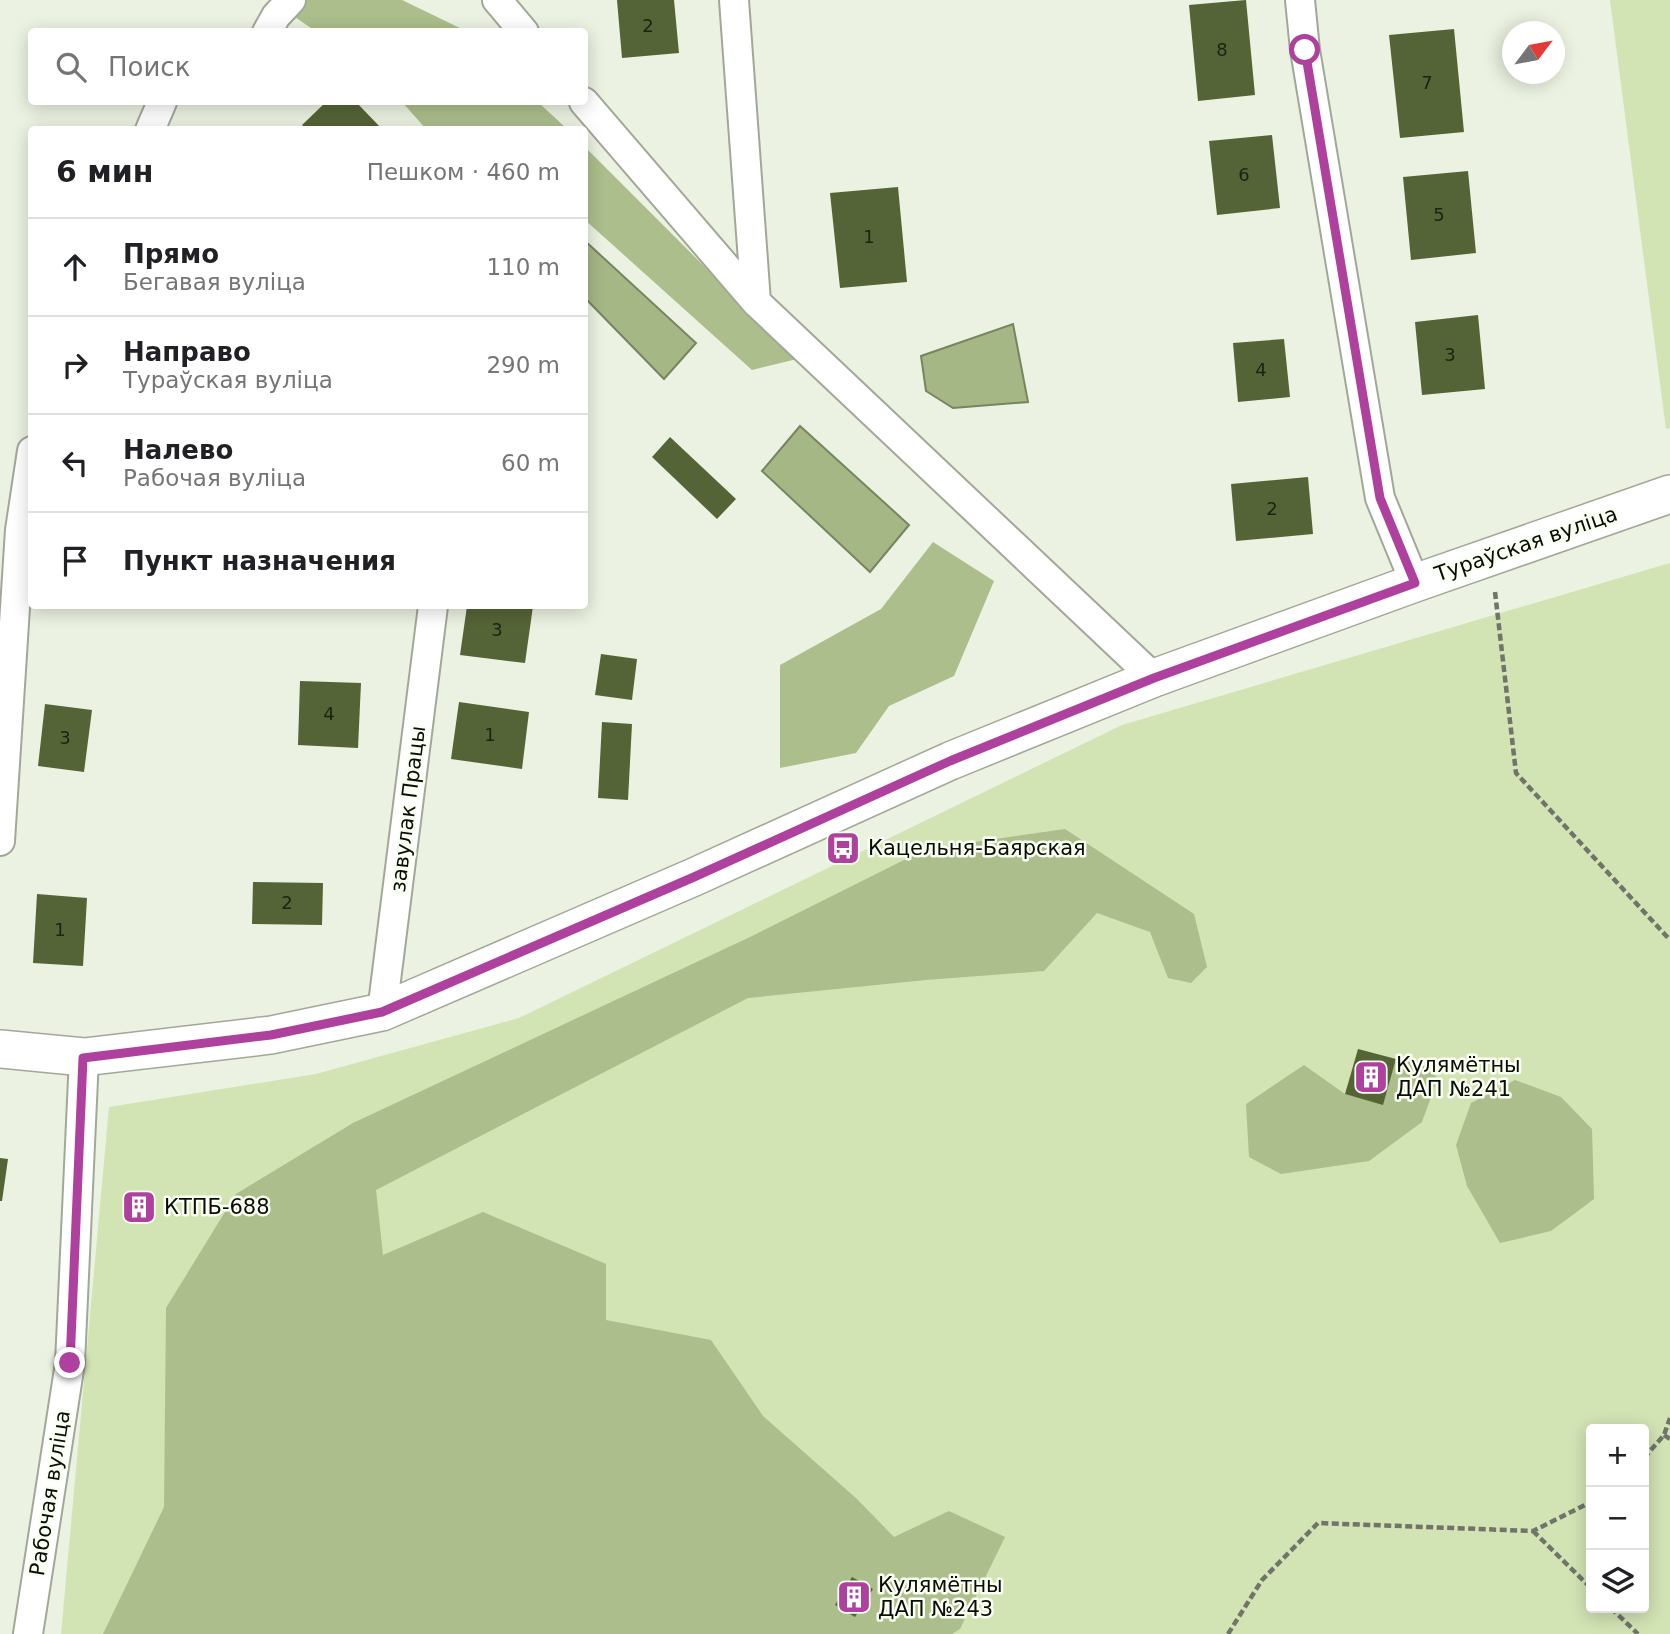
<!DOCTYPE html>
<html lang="ru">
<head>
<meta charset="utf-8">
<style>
	body { margin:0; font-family:"DejaVu Sans",sans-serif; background:#f2f2f2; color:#202124 }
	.controls { position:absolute; right:21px; bottom:21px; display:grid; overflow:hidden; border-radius:7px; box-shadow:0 4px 18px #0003 }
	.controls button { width:63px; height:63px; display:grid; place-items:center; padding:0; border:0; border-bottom:2px solid #e0e0e0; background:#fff; color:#202124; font:35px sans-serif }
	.compass { position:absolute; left:1502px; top:21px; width:63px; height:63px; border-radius:50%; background:#fff; box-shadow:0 4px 18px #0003; rotate:58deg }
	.stop { position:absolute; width:21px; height:21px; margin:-16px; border:5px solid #af419e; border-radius:50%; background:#fff }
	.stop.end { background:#af419e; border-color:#fff; box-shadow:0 2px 7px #0008 }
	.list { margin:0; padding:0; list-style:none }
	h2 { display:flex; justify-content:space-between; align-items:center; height:91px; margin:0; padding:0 28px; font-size:30px }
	h2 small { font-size:23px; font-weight:400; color:#757577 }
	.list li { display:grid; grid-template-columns:46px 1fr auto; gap:21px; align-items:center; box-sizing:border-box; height:98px; padding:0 28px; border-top:2px solid #e0e0e0 }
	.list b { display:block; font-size:26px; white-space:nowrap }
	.list p { margin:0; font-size:23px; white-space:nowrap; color:#757577 }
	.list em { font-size:23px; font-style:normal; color:#757577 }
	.icon { flex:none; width:38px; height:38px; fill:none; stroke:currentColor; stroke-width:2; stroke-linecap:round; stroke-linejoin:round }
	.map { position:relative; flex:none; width:1670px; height:1634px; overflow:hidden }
	.search { position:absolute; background:#fff; box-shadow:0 4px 18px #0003; left:28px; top:28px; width:560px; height:77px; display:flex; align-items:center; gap:18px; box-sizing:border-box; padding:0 24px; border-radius:7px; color:#757577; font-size:26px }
	.panel { position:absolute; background:#fff; box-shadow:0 4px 18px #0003; left:28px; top:126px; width:560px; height:483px; border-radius:7px }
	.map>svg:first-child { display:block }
</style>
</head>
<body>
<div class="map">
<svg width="1670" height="1634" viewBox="0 0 1670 1634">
	<rect width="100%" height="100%" fill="#ebf2e1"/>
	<path fill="#d2e3b4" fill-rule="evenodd" d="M1610,0H1670V428L1666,429Z
		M1670,563V1634H61L109,1107L316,1074L519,1018L1122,725ZM1591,1429H1644V1608H1591Z"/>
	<path fill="#acbe8c" d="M271,0H402L466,31H315Z
		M402,102H538L567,129H426Z
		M585,147L797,359L752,370L585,220Z
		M933,542L994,581L954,676L889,706L856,753L780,768V665L881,609Z
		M1065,829L1194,914L1207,967L1191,983L1168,978L1150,932L1097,913L1044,971L926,980L748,998L376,1190L383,1255L483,1212L606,1264V1320L711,1340L763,1416L857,1499L894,1537L949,1511L1005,1537L960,1629L952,1634H103L164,1507L166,1308L236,1194L353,1123L750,937L926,849Z
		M1396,1059L1417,1061L1438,1078L1422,1122L1369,1161L1281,1174L1249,1157L1246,1104L1304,1065L1345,1094L1383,1104Z
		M1515,1080L1561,1097L1592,1129L1594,1199L1551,1231L1500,1243L1467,1186L1456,1145L1471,1103Z"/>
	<path fill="#a6b786" stroke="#778460" stroke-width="2" d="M584,240L696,343L664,379L585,298Z
		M1013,324L1028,402L953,408L926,391L921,356Z
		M800,426L909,525L870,572L762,471Z"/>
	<path fill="#556436" d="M617,0H674L679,53L622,58Z
		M1246,0L1255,95L1198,101L1189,5Z
		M1454,29L1464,132L1400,138L1389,35Z
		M326,102H356L383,130H307L302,125Z
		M1272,135L1280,208L1217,215L1209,141Z
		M1468,171L1476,253L1411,260L1403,177Z
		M898,187L907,282L840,288L830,193Z
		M1478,315L1485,389L1422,395L1415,322Z
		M1284,339L1290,397L1238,402L1233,343Z
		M670,437L736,499L717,519L652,457Z
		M1308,477L1313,534L1236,541L1231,484Z
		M467,606H533L525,663L460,655Z
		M601,654L637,659L632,700L595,695Z
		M300,681L361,683L358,748L298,745Z
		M459,702L529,712L522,769L451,759Z
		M45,704L92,710L84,772L38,766Z
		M602,722L632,724L628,800L598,798Z
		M253,882L323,883L322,925L252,924Z
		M37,894L87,898L83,966L33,963Z
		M1358,1049L1396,1059L1383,1105L1345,1094Z
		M0,1158L8,1159L2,1201H0Z
		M129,1194L151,1195L149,1220L128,1219Z
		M852,1577L873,1589L855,1617L835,1605Z"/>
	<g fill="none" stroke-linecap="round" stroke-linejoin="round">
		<g stroke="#a2a898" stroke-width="32">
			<path id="minor" d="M497,0L524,32
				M734,0L756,302
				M1300,0L1305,50L1380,498L1415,583
				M267,32L276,16L291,0
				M584,102L756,302L1154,678
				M150,130L162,102
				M0,841L20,530L32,451
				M382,1012L433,606
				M28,1634L70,1363L84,1057"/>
		</g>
		<g stroke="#a2a898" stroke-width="40">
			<path id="tertiary" d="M0,1049L84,1057L271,1035L382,1012L694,877L950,761L1154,678L1415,583L1670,494"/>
		</g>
		<path stroke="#707469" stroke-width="4.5" stroke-dasharray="7 3.5" stroke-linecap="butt" d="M1495,592L1516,773L1670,940
			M1664,1435L1670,1439
			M1644,1458L1664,1435L1670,1418
			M1533,1531L1591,1588
			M1611,1608L1638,1634
			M1228,1634L1262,1580L1318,1523L1533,1531L1591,1502"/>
		<use href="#minor" stroke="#fff" stroke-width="28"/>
		<use href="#tertiary" stroke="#fff" stroke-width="37"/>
	</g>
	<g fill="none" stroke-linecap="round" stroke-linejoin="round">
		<path stroke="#af419e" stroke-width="9" d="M70,1363L83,1058L271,1035L382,1012L694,877L950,761L1154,678L1415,583L1380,498L1305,50"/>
	</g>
	<defs>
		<g id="bus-square" transform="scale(1.75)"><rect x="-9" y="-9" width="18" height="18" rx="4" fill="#af419e" stroke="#f9fff1"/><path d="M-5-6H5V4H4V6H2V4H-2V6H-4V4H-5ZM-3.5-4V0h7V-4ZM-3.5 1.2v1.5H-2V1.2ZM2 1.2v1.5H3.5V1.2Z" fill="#fff"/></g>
		<g id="building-square" transform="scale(1.75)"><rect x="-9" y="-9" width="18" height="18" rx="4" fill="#af419e" stroke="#f9fff1"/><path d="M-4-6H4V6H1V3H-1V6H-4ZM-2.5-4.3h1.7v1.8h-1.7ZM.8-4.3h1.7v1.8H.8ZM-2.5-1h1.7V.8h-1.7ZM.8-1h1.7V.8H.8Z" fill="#fff"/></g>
	</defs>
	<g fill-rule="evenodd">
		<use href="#bus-square" x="843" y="848"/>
		<use href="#building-square" x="1371" y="1077"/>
		<use href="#building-square" x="139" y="1207"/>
		<use href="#building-square" x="854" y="1597"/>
	</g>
	<g text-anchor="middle" stroke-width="5" stroke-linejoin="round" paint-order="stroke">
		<g font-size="18" fill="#1d2213">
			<text x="648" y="32">2</text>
			<text x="1222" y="56">8</text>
			<text x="1427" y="89">7</text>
			<text x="1244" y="181">6</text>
			<text x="1439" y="221">5</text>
			<text x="869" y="243">1</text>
			<text x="1450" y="361">3</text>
			<text x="1261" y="376">4</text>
			<text x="1272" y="515">2</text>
			<text x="497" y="636">3</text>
			<text x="329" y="720">4</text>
			<text x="490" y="741">1</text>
			<text x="65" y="744">3</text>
			<text x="287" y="909">2</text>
			<text x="60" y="936">1</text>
		</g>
		<g font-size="21" fill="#0a0c07" stroke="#f9fff1">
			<text transform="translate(1526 544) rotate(-19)" y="7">Тураўская вуліца</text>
			<text transform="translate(408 809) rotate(-83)" y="7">завулак Працы</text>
			<text transform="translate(50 1493) rotate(-81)" y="7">Рабочая вуліца</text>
		</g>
		<g font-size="21" fill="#0a0c07" stroke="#f9fff1" text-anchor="start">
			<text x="868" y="855">Кацельня-Баярская</text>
			<text x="1396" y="1072">Кулямётны<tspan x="1396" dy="24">ДАП №241</tspan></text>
			<text x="164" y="1214">КТПБ-688</text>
			<text x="878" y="1592">Кулямётны<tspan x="878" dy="24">ДАП №243</tspan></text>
		</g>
	</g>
</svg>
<div class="controls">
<button>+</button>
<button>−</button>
<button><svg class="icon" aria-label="layers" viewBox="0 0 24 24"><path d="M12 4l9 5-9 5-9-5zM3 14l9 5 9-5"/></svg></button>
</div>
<svg class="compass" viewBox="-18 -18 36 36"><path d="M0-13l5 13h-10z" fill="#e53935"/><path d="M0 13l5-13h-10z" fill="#757577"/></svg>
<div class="stop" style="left:1305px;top:50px"></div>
<div class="stop end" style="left:70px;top:1363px"></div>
<div class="search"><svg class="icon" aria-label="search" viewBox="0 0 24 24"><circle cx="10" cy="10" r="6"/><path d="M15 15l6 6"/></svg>Поиск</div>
<section class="panel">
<h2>6 мин<small>Пешком · 460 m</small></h2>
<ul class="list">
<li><svg class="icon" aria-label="ahead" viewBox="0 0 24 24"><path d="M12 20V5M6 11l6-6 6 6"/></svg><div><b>Прямо</b><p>Бегавая вуліца</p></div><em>110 m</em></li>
<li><svg class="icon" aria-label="right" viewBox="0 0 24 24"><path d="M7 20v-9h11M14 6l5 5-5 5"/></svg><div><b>Направо</b><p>Тураўская вуліца</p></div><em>290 m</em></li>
<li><svg class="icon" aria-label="left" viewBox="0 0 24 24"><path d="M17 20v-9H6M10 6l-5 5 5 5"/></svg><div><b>Налево</b><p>Рабочая вуліца</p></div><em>60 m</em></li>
<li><svg class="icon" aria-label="arrive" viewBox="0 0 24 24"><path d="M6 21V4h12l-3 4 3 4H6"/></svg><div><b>Пункт назначения</b></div></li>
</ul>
</section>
</div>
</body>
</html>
